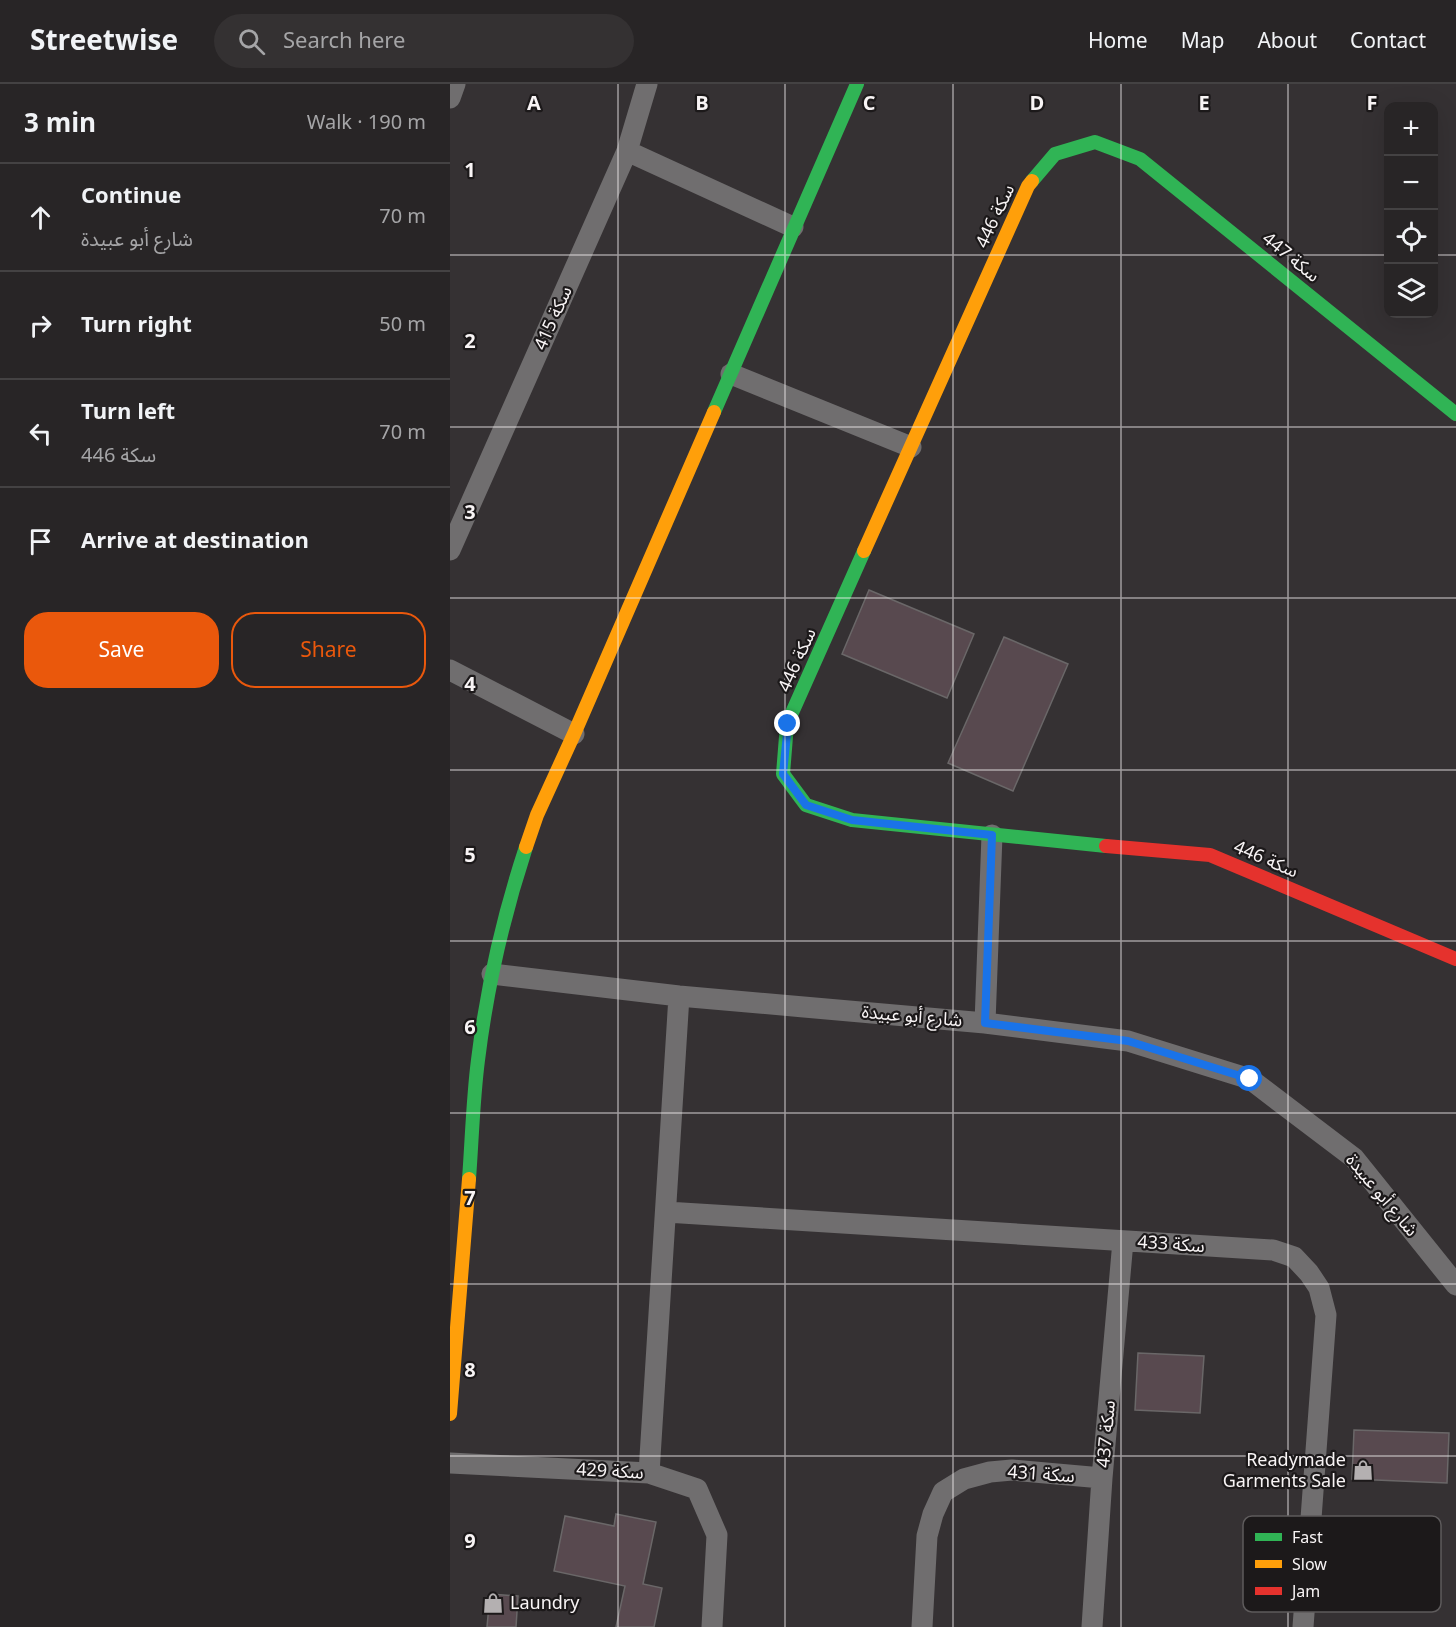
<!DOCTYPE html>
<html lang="en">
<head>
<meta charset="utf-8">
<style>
	body { margin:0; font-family:Georgia,"Noto Sans Arabic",serif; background:#343132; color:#f1f3f6 }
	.controls { position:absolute; right:18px; top:18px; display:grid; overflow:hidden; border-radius:12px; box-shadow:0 6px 24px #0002 }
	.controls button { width:54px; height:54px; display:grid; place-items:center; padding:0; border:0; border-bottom:2px solid #444243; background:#282526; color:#f1f3f6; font:30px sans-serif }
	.stop { position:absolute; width:18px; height:18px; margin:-14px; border:4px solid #1a73e8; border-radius:50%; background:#fff }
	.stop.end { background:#1a73e8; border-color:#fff; box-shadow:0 2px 6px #0008 }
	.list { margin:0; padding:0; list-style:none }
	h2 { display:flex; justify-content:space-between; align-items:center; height:78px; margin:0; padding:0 24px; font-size:26px }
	h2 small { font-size:20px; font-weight:400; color:#a5a5a7 }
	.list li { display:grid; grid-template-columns:39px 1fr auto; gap:18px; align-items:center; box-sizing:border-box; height:108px; padding:0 24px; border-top:2px solid #444243 }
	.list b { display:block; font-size:22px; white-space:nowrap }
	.list p { margin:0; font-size:20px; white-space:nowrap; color:#a5a5a7 }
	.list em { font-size:20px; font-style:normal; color:#a5a5a7 }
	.actions { display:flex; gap:12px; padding:18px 24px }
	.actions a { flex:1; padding:14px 0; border:2px solid #ea580c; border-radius:24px; text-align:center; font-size:21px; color:#ea580c }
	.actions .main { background:#ea580c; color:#fff }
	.icon { flex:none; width:33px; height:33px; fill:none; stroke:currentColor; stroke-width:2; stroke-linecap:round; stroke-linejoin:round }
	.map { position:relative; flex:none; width:1006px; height:1543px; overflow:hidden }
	header { display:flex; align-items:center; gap:36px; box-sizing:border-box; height:84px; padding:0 30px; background:#282526; border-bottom:2px solid #444243 }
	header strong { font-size:28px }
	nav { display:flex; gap:33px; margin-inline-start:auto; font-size:21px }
	.search { width:420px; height:54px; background:#343132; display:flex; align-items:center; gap:15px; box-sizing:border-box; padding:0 21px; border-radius:33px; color:#a5a5a7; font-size:22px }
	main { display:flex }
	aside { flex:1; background:#282526 }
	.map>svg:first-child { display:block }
</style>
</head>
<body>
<header>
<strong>Streetwise</strong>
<div class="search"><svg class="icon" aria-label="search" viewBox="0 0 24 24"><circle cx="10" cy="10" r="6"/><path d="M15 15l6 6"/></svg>Search here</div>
<nav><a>Home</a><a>Map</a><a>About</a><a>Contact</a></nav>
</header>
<main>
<aside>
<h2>3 min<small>Walk · 190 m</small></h2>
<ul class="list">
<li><svg class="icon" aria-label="ahead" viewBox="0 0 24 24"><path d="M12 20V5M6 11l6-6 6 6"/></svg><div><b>Continue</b><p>شارع أبو عبيدة</p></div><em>70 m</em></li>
<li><svg class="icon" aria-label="right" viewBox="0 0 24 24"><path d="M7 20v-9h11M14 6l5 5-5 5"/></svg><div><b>Turn right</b></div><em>50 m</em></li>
<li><svg class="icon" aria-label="left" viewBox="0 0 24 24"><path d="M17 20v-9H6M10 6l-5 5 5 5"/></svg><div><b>Turn left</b><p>سكة 446</p></div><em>70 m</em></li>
<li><svg class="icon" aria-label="arrive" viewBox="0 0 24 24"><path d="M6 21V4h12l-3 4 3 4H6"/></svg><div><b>Arrive at destination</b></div></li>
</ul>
<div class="actions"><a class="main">Save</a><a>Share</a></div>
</aside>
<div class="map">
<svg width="1006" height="1543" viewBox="0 0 1006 1543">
	<rect width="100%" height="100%" fill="#353133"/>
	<path fill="#58494f" stroke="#6a6768" stroke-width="1.5" d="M419,506L524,550L497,614L392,570Z
		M554,553L618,580L563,707L498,679Z
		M688,1269L754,1272L750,1329L685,1326Z
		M904,1346L999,1349L997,1399L902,1395Z
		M166,1430L206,1438L193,1500L212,1504L204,1543H166L175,1502L104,1487L115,1432L164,1442Z
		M40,1510L68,1512L66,1543H37Z"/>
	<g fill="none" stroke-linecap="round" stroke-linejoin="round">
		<path stroke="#706e6f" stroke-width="21" d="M0,14L5,0
			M177,67L343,143
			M281,290L461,363
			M0,466L177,67L197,0
			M0,586L124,650
			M42,890L229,912L535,939L678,957L800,995L904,1074L1006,1201
			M535,939L542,751
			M216,1128L823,1166L844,1173L859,1189L869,1204L876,1231L853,1543
			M0,1379L199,1389L247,1405L267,1451L262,1543
			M199,1389L229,912
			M472,1543L477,1452L483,1430L493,1408L514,1395L540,1388L562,1386L652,1394
			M642,1543L652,1394L673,1157"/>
		<path stroke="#30b455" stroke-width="14" d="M582,97L605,70L645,58L690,75L1006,330
			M264,328L407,0
			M414,467L337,640L333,690L356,721L402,736L656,762
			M19,1095C22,1055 23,1015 28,976C37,903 53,833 76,763"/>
		<path stroke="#ff9f0a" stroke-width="14" d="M414,467L578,102L582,97
			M76,763L87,731L124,650L264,328
			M0,1330L19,1095"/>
		<path stroke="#e5322d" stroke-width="14" d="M656,762L760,771L1006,875"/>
	</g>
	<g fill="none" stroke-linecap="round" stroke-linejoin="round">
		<path stroke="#1a73e8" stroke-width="8" d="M338,640L333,690L356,721L402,736L542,751L535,939L678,957L800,995"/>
	</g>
	<path fill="none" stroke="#f8f4f5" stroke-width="1.5" stroke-opacity="0.55" d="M168,0V1543M335,0V1543M503,0V1543M671,0V1543M838,0V1543M0,171H938M984,171H1006M0,343H1006M0,514H1006M0,686H1006M0,857H1006M0,1029H1006M0,1200H1006M0,1372H1006"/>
	<defs>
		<g id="shop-bare" transform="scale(1.62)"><path d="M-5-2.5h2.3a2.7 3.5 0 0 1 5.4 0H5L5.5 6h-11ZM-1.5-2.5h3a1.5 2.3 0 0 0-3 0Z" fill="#b4b0b1" stroke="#1c191a" stroke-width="2.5" paint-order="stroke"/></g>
	</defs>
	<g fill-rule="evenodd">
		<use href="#shop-bare" x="913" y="1386"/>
		<use href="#shop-bare" x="43" y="1519"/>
	</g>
	<g text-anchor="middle" stroke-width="4.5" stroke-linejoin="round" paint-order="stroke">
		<g font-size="18" fill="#f8f4f5" stroke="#1c191a">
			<text transform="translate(545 132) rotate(-65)" y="6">سكة 446</text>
			<text transform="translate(841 173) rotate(39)" y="6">سكة 447</text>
			<text transform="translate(103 234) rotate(-66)" y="6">سكة 415</text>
			<text transform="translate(347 576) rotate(-66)" y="6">سكة 446</text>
			<text transform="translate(816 775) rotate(23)" y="6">سكة 446</text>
			<text transform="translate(462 932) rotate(5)" y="6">شارع أبو عبيدة</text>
			<text transform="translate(932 1111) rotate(50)" y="6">شارع أبو عبيدة</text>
			<text transform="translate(721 1160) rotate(4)" y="6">سكة 433</text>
			<text transform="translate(656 1350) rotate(-85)" y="6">سكة 437</text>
			<text transform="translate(160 1387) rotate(3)" y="6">سكة 429</text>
			<text transform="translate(591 1390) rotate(4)" y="6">سكة 431</text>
		</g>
		<g font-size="18" fill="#f8f4f5" stroke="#1c191a" text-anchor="end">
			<text x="896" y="1382">Readymade<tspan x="896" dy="21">Garments Sale</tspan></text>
			<text x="60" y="1525" text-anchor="start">Laundry</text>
		</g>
	</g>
	<rect x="793" y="1432" width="198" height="96" rx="9" fill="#1c191a" stroke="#5e5b5c" stroke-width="1.5"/>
	<rect x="805" y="1449" width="27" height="8" fill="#30b455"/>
	<rect x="805" y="1476" width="27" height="8" fill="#ff9f0a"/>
	<rect x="805" y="1503" width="27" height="8" fill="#e5322d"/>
	<g font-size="16" fill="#f8f4f5">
		<text x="842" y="1459">Fast</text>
		<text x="842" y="1486">Slow</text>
		<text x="842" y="1513">Jam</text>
	</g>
	<g font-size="20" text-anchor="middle" font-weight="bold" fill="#f8f4f5" stroke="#1c191a" stroke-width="4.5" stroke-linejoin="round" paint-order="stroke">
		<text x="84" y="26">A</text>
		<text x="252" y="26">B</text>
		<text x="419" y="26">C</text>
		<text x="587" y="26">D</text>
		<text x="754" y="26">E</text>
		<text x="922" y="26">F</text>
		<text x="20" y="93">1</text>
		<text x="20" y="264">2</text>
		<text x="20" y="435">3</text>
		<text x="20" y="607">4</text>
		<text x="20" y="778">5</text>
		<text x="20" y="950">6</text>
		<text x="20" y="1121">7</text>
		<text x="20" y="1293">8</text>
		<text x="20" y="1464">9</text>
	</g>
</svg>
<div class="controls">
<button>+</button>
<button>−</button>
<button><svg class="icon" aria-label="locate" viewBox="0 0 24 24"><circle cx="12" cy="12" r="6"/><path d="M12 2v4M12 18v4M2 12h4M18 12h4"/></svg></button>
<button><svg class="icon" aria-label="layers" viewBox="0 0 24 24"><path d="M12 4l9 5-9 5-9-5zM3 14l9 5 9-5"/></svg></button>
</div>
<div class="stop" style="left:800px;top:995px"></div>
<div class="stop end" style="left:338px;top:640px"></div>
</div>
</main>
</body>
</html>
